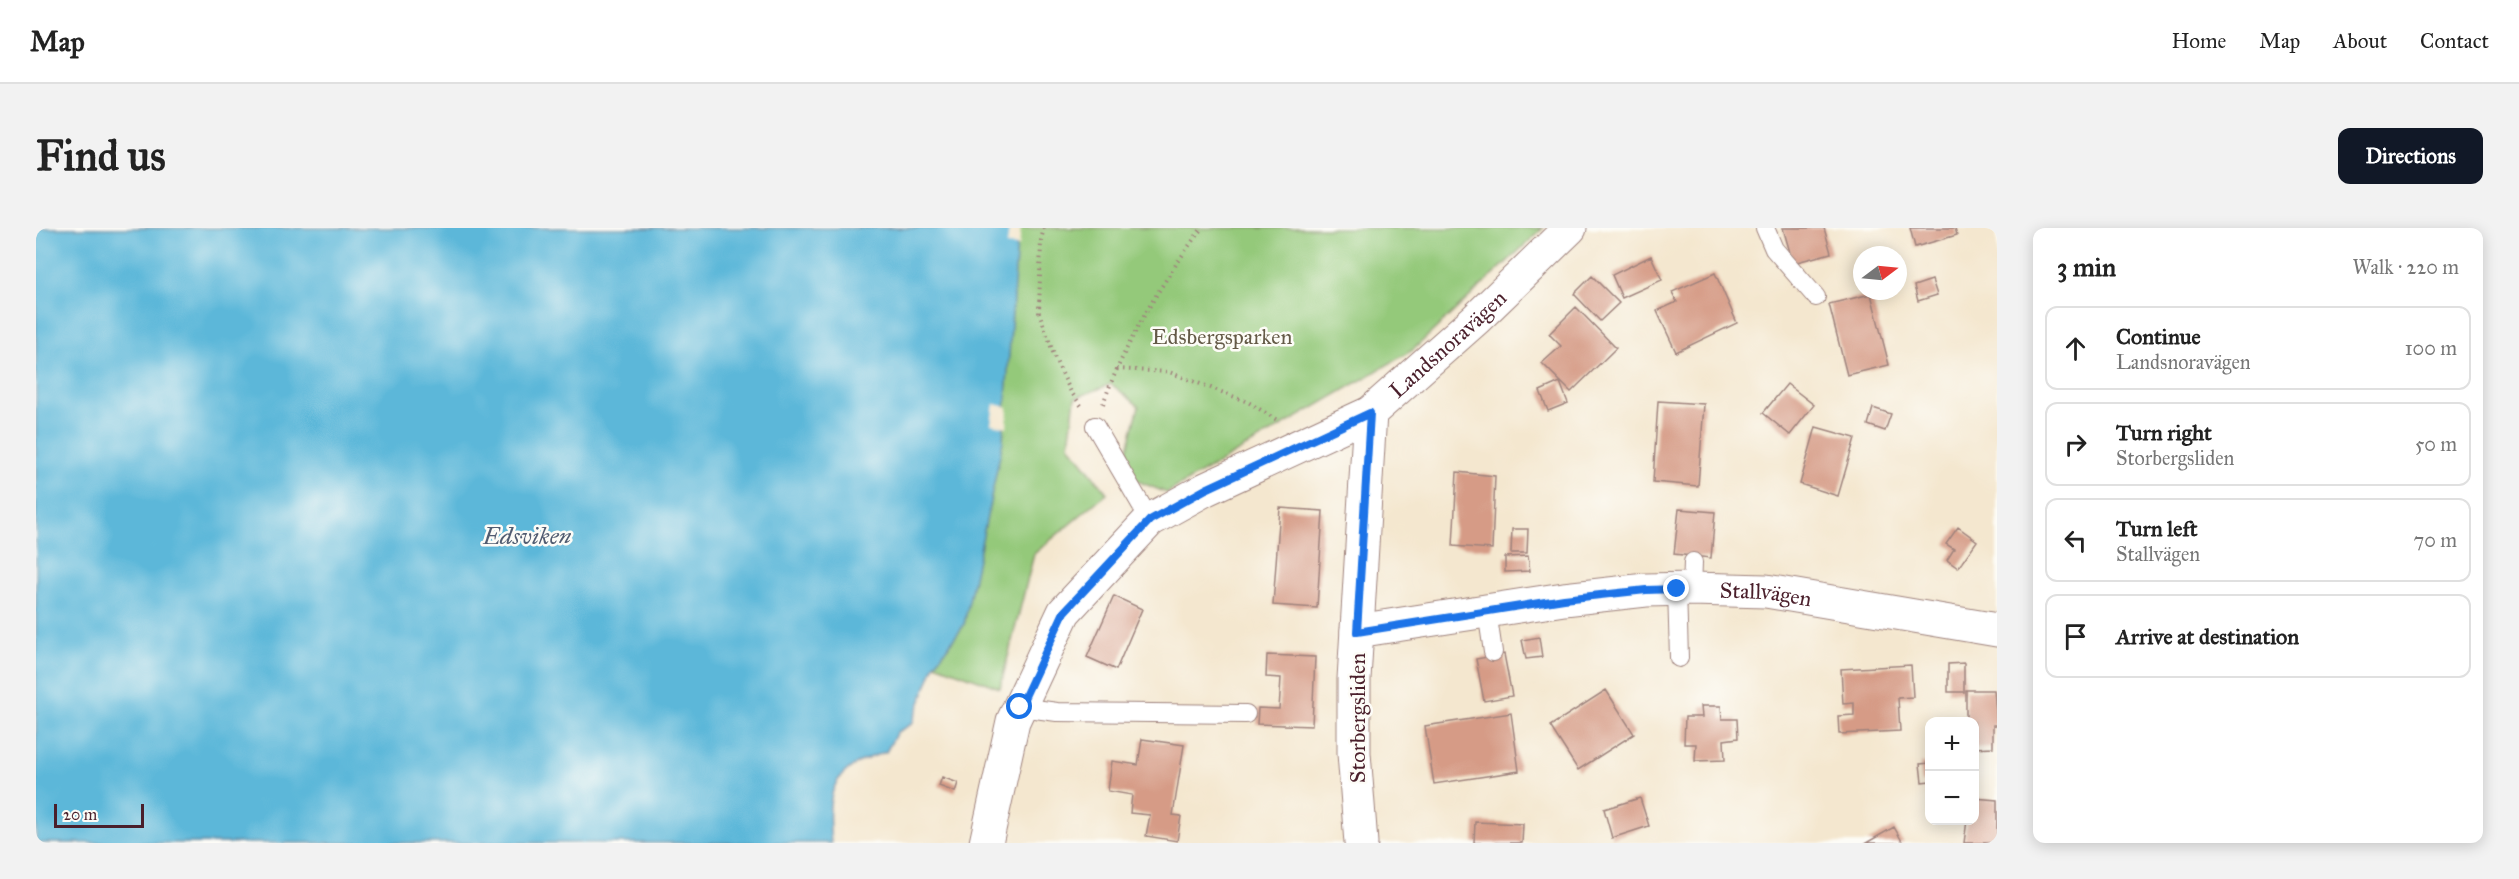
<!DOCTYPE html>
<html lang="en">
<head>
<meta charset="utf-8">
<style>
	body { margin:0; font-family:"IM FELL Great Primer",serif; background:#f2f2f2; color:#222 }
	.controls { position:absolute; right:18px; bottom:18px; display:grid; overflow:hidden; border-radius:12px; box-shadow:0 3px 15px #0003 }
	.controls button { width:54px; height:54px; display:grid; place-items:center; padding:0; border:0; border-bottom:2px solid #e0e0e0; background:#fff; color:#222; font:30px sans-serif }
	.compass { position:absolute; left:1817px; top:18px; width:54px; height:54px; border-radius:50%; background:#fff; box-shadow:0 3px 15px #0003; rotate:74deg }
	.scale { position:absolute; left:18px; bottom:15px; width:90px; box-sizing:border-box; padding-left:6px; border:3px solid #4a1f2b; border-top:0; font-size:16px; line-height:21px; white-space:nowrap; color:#4a1f2b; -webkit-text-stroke:4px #fdfcf7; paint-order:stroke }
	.stop { position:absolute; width:18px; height:18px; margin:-14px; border:4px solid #1a73e8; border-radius:50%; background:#fff }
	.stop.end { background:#1a73e8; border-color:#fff; box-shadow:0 2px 6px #0008 }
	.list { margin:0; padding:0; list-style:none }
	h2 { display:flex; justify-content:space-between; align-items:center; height:78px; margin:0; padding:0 24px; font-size:26px }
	h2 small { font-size:20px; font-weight:400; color:#767676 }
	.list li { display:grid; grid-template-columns:39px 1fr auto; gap:18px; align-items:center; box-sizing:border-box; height:84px; margin:0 12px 12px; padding:0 12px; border:2px solid #e0e0e0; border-radius:12px }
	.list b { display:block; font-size:22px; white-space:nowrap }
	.list p { margin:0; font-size:20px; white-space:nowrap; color:#767676 }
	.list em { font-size:20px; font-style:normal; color:#767676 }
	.icon { flex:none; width:33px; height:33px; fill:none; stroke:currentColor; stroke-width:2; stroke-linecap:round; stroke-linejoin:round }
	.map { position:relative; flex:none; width:1961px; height:615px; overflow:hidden; border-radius:12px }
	header { display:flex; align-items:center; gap:36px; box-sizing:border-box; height:84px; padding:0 30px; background:#fff; border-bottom:2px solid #e0e0e0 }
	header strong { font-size:28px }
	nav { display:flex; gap:33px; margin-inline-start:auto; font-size:21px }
	.intro { display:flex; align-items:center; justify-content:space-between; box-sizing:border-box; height:144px; padding:0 36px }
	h1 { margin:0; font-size:42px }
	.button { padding:15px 27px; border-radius:12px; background:#111827; color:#fff; font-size:21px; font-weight:700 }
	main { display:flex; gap:36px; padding:0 36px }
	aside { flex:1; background:#fff; border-radius:12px; box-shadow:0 3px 15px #0003 }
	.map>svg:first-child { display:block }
</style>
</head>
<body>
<header>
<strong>Map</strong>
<nav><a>Home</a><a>Map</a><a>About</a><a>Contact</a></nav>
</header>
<div class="intro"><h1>Find us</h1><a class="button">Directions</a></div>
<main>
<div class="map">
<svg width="1961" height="615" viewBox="0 0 1961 615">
	<rect width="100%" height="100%" fill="#fdfcf7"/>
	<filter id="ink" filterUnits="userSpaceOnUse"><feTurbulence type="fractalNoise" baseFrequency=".0167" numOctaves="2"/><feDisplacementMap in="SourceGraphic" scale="12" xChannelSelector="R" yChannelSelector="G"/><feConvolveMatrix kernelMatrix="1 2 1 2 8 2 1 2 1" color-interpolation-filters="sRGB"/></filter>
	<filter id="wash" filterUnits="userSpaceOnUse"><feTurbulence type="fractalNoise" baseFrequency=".008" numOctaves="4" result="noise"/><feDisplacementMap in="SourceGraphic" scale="24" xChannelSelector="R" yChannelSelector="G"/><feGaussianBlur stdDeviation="1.35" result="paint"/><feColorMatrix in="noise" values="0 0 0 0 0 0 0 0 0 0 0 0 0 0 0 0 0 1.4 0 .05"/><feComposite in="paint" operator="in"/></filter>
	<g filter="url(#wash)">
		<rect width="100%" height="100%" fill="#f4e7cf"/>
		<path fill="#94c97a" stroke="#6f7452" stroke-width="1.5" d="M982,0H1507L1377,122L1131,265L1101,253L1088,236L1103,178L1075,156L1039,170L1033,217L1071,265L998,326L964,460L899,436L928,397Z"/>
		<path fill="#5bb7d9" stroke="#526b82" stroke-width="1.5" d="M0,0H982L967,213L928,397L899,436L876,496L861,504L850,524C795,541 790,561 795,615H0Z"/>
		<path fill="#f4e7cf" d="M973,0H985L983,18L971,17Z
			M958,176L972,179L971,199L955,196Z"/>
		<g id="blocks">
			<path fill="#d69b86" d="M1747,0H1788L1795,25L1757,35Z
				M1874,0H1919L1921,7L1879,19Z
				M1615,28L1626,52L1586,70L1576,47Z
				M1679,45L1701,95L1640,124L1621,83L1641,74L1636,64Z
				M1556,48L1583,75L1564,93L1538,66Z
				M1896,52L1901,67L1882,73L1878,58Z
				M1835,66L1853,137L1811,147L1793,76Z
				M1540,79L1580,120L1535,164L1506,135L1525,118L1513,106Z
				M1524,154L1532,175L1512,183L1504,163Z
				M1751,156L1778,177L1754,207L1727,185Z
				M1622,173L1668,176L1662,258L1617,254Z
				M1837,180L1855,186L1849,203L1832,197Z
				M1780,199L1819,210L1802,268L1764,256Z
				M1421,244L1459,248L1456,321L1417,318Z
				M1244,280L1287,283L1281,380L1237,377Z
				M1643,281L1679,284L1675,330L1638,326Z
				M1922,299L1941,313L1922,340L1911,332L1918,321L1910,316Z
				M1476,301H1492L1491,325H1475Z
				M1492,328L1494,343L1469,344V329Z
				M1078,368L1106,381L1080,442L1051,429Z
				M1503,409L1506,429L1490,431L1486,412Z
				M1468,426L1476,468L1448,473L1440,431Z
				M1231,427L1279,429L1276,498L1221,496L1222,480L1243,481L1245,450L1230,449Z
				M1928,435V464H1912V436Z
				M1875,437L1877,469L1862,470L1864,503L1803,506L1802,488L1818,487V475L1807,476L1805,441Z
				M1570,462L1598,506L1542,542L1514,498Z
				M1930,462H1958L1961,497H1957V519L1938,520V494H1930Z
				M1665,478H1685L1686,491H1701L1702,510L1688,512L1689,532L1659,533L1660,516H1648L1649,489H1666Z
				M1475,485L1483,543L1398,556L1389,498Z
				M1106,511L1148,517L1137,587L1145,588L1141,613L1110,608L1114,587L1094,585L1096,567L1072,563L1076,533L1102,537Z
				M1894,535V553L1886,554L1884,536Z
				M906,549L922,555L919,564L903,558Z
				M1604,570L1613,598L1576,610L1568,581Z
				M1938,570L1961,572V615H1928L1931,592H1938Z
				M1439,594L1487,596L1486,615H1438Z
				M1858,599L1867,615H1830Z"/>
		</g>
	</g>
	<g filter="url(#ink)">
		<use href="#blocks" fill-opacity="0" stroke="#9f837d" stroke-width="1.5"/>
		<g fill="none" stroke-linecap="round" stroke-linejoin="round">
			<g stroke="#9f837d" stroke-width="20">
				<path id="service" d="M1729,0L1738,21L1780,69
					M1059,198L1114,292
					M1641,361L1643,430
					M1656,361L1657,334
					M1451,383L1457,424
					M984,479L1021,484L1210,486"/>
			</g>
			<g stroke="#9f837d" stroke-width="35">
				<g id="minor">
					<path id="s1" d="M1321,403L1528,371L1610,362L1656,361L1730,363L1961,402"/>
					<path id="s2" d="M950,615L977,493L1028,384L1114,292L1170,261L1334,185L1440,91L1534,0"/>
					<path d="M1325,615L1318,525V451L1334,185"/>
				</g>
			</g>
			<path stroke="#9f837d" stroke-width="4" stroke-dasharray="1.5 4.5" stroke-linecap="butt" d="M1008,0L1005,12L1003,84L1020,133L1035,164L1047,180
				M1081,141L1133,144L1212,174L1241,192
				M1067,176C1089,114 1127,52 1166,0"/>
			<use href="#service" stroke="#fff" stroke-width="18"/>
			<use href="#minor" stroke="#fff" stroke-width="33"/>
		</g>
	</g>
	<g fill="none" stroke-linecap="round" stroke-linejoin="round" filter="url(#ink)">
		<path stroke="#1a73e8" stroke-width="8" d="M984,479L1028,384L1114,292L1170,261L1334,185L1321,404L1528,371L1610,362L1641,361"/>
	</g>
	<g text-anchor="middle" stroke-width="5" stroke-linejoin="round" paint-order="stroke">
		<g font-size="22" fill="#645a47" stroke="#fdfcf7">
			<text x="1186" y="116">Edsbergsparken</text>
		</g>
		<g font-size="22" fill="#4a1f2b" stroke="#fdfcf7">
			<text dy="8" stroke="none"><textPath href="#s2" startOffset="720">Landsnoravägen</textPath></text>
			<text dy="8" stroke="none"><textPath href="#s1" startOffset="412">Stallvägen</textPath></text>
			<text transform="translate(1321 490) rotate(-90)" y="8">Storbergsliden</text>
		</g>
		<g font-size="24" font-style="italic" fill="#515c71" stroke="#fdfcf7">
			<text x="491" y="316">Edsviken</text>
		</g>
	</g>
</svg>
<div class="controls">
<button>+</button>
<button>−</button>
</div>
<svg class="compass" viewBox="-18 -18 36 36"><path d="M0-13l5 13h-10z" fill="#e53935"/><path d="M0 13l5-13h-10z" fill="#767676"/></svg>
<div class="scale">20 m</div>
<div class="stop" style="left:984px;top:479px"></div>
<div class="stop end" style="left:1641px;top:361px"></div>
</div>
<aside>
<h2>3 min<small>Walk · 220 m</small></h2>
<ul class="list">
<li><svg class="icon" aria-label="ahead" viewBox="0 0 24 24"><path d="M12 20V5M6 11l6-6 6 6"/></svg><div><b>Continue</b><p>Landsnoravägen</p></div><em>100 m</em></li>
<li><svg class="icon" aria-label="right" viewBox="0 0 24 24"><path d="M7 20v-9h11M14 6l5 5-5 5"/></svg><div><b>Turn right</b><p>Storbergsliden</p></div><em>50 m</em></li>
<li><svg class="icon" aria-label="left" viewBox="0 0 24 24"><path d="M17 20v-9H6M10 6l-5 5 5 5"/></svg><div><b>Turn left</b><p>Stallvägen</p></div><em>70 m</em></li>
<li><svg class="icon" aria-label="arrive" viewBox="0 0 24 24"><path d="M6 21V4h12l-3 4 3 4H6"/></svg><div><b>Arrive at destination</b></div></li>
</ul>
</aside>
</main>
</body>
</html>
